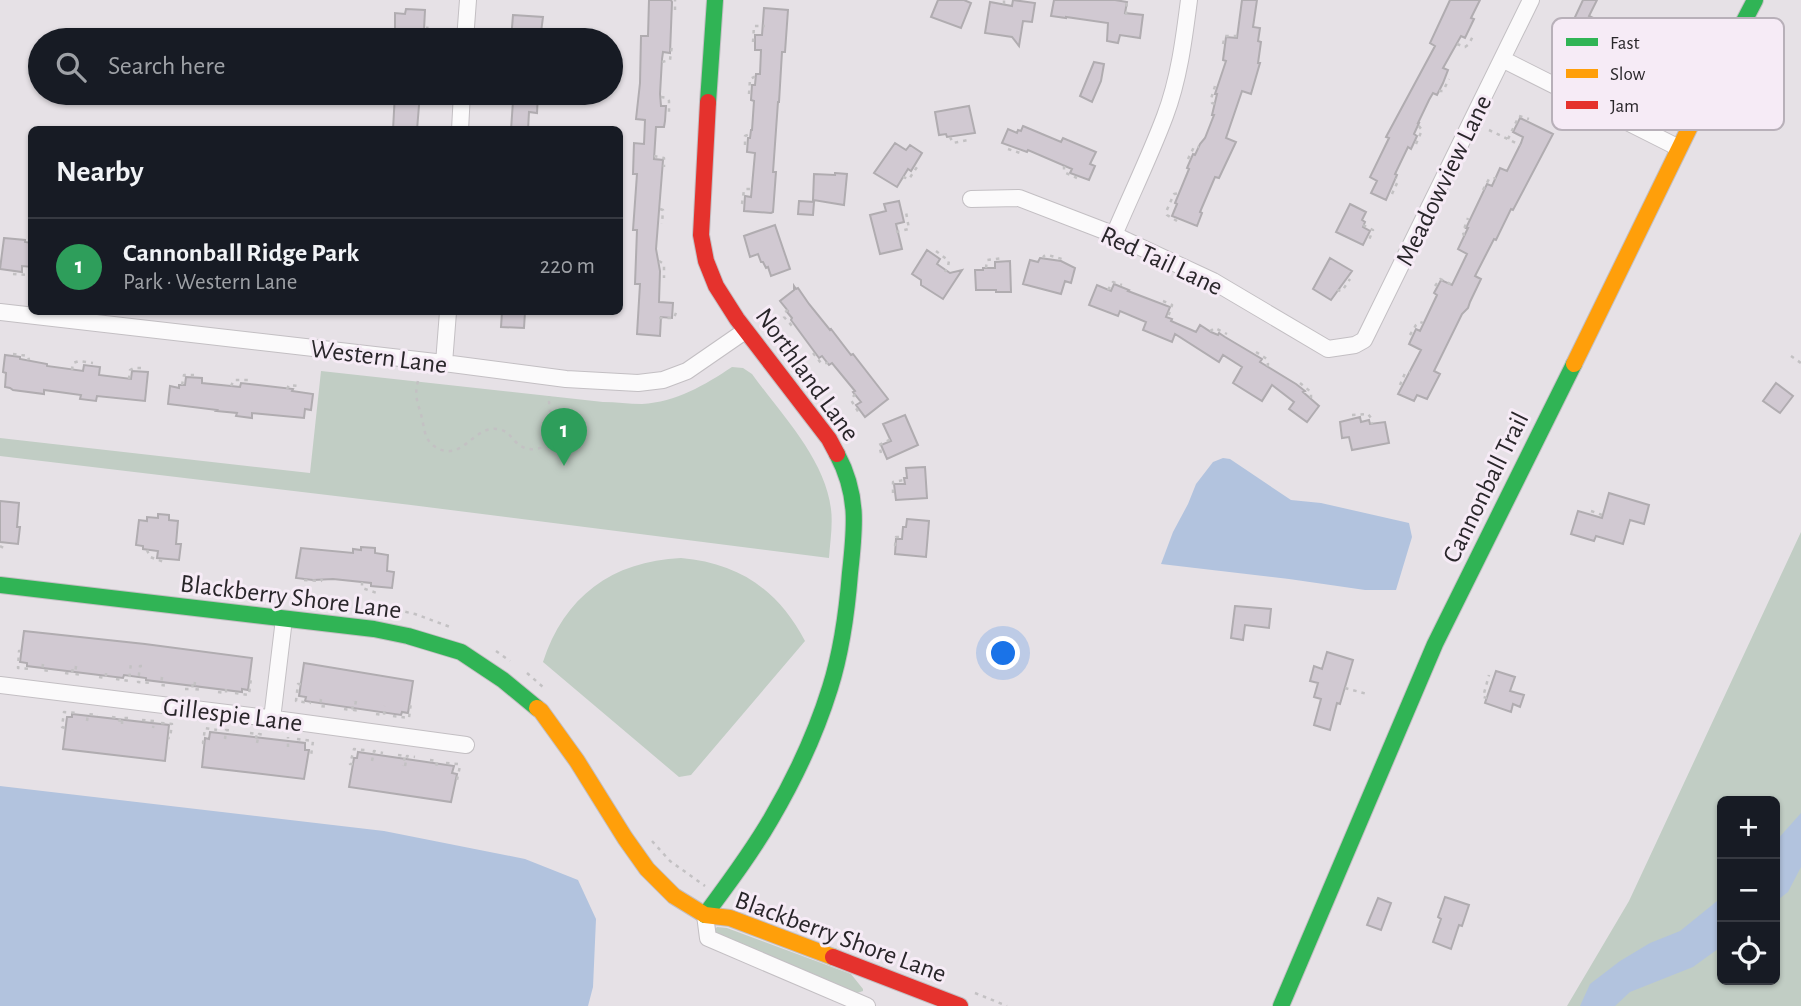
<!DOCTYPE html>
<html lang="en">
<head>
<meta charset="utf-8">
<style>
	body { margin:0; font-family:"Alegreya Sans",sans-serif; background:#242831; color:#f1f3f6 }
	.controls { position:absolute; right:21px; bottom:21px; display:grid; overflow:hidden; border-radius:10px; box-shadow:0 2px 5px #0004 }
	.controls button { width:63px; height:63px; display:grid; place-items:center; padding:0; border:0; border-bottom:2px solid #363941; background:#171b24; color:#f1f3f6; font:35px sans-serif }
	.you { position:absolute; left:1004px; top:654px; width:24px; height:24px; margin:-18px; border:5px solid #fff; border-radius:50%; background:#1a73e8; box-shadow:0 0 0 10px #1a73e833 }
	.badge { display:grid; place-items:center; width:46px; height:46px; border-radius:50%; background:#2563eb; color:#fff; font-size:23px; font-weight:700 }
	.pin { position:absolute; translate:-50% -58px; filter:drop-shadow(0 2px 4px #0008) }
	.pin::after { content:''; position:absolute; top:37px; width:24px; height:21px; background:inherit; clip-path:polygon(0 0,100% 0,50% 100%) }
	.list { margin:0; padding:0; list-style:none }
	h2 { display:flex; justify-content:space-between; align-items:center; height:91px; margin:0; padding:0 28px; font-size:30px }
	h2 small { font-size:23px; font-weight:400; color:#9ea1a6 }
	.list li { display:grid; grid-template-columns:46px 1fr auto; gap:21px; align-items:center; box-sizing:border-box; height:98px; padding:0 28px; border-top:2px solid #363941 }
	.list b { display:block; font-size:26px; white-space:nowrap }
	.list p { margin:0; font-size:23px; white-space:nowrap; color:#9ea1a6 }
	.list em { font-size:23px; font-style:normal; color:#9ea1a6 }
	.icon { flex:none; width:38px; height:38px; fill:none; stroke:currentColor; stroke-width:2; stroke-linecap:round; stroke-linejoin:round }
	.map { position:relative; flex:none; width:1801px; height:1006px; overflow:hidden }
	.search { position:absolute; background:#171b24; box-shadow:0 2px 5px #0004; left:28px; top:28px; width:595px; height:77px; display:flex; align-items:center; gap:18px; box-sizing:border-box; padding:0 24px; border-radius:38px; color:#9ea1a6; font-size:26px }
	.panel { position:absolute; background:#171b24; box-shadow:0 2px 5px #0004; left:28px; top:126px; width:595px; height:189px; border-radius:10px }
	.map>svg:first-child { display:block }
</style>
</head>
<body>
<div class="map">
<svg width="1801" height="1006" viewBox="0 0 1801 1006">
	<rect width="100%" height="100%" fill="#e6e1e6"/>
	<path fill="#c1cdc4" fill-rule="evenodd" d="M732,367L743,368L752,374C781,414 825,459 831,509C833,525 830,543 829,558L411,505L0,456V438L310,473L321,371L603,402C616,402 629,404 642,404C676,402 705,385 732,367Z
		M1801,532V1006H1567L1629,901ZM1722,801H1775V980H1722Z
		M681,558C739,563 778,590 805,641L691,775L679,777L543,662C564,597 612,561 681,558Z
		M717,927L727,928L851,974L863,989V991L857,993L763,956L716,934L715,929Z"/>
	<path fill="#b2c3de" d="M1223,458L1230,459L1291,500L1321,503L1409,523L1412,537L1396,590H1365L1289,579L1161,564L1173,532L1188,504L1196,484L1213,462Z
		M0,786L384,831L525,859L578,880L596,919L593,987L588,1006H0Z
		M1801,813V867L1788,892L1775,902V842Z
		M1722,897V946L1693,967L1630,992L1615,1006H1580L1590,984L1620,961L1650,943L1680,931Z"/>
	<path fill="#d1c9d2" stroke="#b0acb0" stroke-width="2" d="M649,0H671L672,2L670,53L663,52L662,59L660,94L661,106H666L665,121L664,127H656L654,159L663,160L656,249L660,271L659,302L673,303L672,318L661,317L660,336L637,334L640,284H635L637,230H633L637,174H633L634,143L644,144L645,120L636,119L640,83L641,36H648Z
		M938,0H964L971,3L961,28L931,17Z
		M1013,0L1035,3L1032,22L1023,21L1019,46L1012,37L985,33L990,2L1012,6Z
		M1054,0H1115L1127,2L1125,13L1143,15L1140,38L1120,35L1118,43L1107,41L1108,23L1066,17V18L1051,16Z
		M1242,0H1257L1253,27L1260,28L1258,41L1261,42L1258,63H1260L1251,94L1242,91L1226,138L1236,142L1219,178L1215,177L1200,212L1202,213L1197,226L1172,216L1177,204L1175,203L1189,169L1187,168L1193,154L1195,155L1200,144L1205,138L1214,115H1212L1217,94H1215L1226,61L1223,60L1226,37L1237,38Z
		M1450,0H1480L1471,18L1474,19L1465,38L1461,36L1443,68L1448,70L1443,83L1437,95L1433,93L1429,100L1418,123H1419L1414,134L1417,136L1411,149L1408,147L1395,174L1397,175L1386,200L1371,193L1377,181L1370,177L1389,138L1386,137L1435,46L1430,43Z
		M1583,0H1597L1589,16L1606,24L1594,48L1600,60L1558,42L1565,28L1569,30Z
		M764,8L788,10L785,52H782L779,102H778L773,172H776L773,212L771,213L744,211L745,196L751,197L755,153L747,152L748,138H750L751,130H752L754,101L751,100L752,85H755L756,74H760L761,50H755V35H762Z
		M406,9L425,10L424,30H418L417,40H395V13L405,14Z
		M513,15L543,17L540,40H511Z
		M1094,62L1104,64L1101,81L1092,102L1080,96Z
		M395,93H420L417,130H393Z
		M517,93H538L537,113L529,112L528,130H511L513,101L515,102V94Z
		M969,106L975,133L947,137L946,134L939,135L935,112Z
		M1520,118L1553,134L1513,210L1511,209L1496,240L1494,239L1475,276L1481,279L1470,302L1468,308L1462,314L1434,371L1440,374L1427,399L1417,395L1414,401L1398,394L1421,350L1409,344L1416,329L1420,331L1437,295L1434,293L1441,280L1452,285L1467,254L1458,249L1468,228H1466L1487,184L1492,186L1500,168L1507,171L1521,143L1523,137L1513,132Z
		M1023,126L1061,142L1063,138L1096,152L1090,164L1095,166L1089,180L1070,173L1072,169L1028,150L1027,152L1002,143L1008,129L1017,133L1018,130L1021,131Z
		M895,143L906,150L910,145L922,153L911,171L908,169L897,187L874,173Z
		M835,173L847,174L844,205L813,200L814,174L835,175Z
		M799,201L814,202L813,215L798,214Z
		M899,201L904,222L896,224L902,249L880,254L870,215L886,211L884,204Z
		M1350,204L1366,212L1362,220L1365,222L1363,227L1370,231L1363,245L1336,232Z
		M775,225L790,269L771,276L768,267L766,268L763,262H761L758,254L750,257L744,236Z
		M4,238L25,240V242L32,243V267L22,266V272L0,269Z
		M927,250L940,259L937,264L950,273L962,270L943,299L921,285V280L912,274Z
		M1040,258L1061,261L1075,268L1071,283L1065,281L1061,294L1023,284L1030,260L1038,262Z
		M1330,258L1352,271L1331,300L1313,289Z
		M1010,261L1011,292H996V290H976L975,270H983V268H995V262Z
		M1114,284L1129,290L1128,291L1170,307L1166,317L1172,319L1171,321L1196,332L1200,325L1211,332L1218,335L1219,333L1225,337L1262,359L1260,362L1296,384L1305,391L1303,392L1319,406L1307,422L1289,409L1294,402L1272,385L1262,401L1233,383L1242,367L1223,355L1219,362L1175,334L1172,342L1143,330L1146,322L1120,311L1118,316L1089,305L1097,285L1111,291Z
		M794,286L796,289L798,288L809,304L830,330L831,329L851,355L853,354L888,399L865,417L856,405L861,402L853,392L855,391L832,363L829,365L822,356L819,358L791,320L792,318L787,312L788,311L780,301L794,290Z
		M502,312H525L524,328L501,327Z
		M5,355L20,357V359L47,364V366L83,371L84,365L100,367L99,375L131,379L132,371L148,372L145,401L97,396L96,401L80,399L81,395L44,390V394L13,390L10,388L5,387L6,373L3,372Z
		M186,377L202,378V383L240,387L241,383L293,389L292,391L313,394L311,410L305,409L304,418L252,413V418L236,416L237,413L216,411L217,410L168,404L170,386L179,388V385H185Z
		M1776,383L1793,396L1780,413L1763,401Z
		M905,415L918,445L887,459L881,445L891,441L883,424Z
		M1360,417L1361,422L1369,420L1370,424L1385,422L1389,443L1352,450L1349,437L1342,438L1340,422Z
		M925,467L927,498L896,500L894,484H905L904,478H907L906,468Z
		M1609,493L1649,505L1644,524L1630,520L1623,544L1596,536L1594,541L1571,534L1578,511L1602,518Z
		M0,501L19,503L17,527H20L18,544L0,542Z
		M158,514L169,515V520L178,521L176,544H181L179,560L157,558L158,551L143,549V546L136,545L139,520L147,521V517L158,518Z
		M907,519L929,521L926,557L895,554L896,539H902L903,527H906Z
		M361,547L375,548V553L388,555L387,571L394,572L392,588L371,586V583L333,579L313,580L296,578L301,548L353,553V549L361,550Z
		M1235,606L1271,609L1269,628L1245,625L1243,640L1231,638Z
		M24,631L145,644L252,658L248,690L242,689V692L146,680V678L124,675L123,678L27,666V663L20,662Z
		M1327,652L1353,660L1340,704L1337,703L1330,730L1314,725L1321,699L1314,697L1318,683L1310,681L1314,666L1322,669Z
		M304,663L413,681L408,713L402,712L401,715L305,701L306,697L299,696Z
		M1496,671L1515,677L1510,691L1524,695L1520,707L1513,704L1511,712L1485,703Z
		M72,714L169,725L165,761L63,749L67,717H72Z
		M210,732L305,743V750H309L304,779L202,767L205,738L209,739Z
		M358,752L454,766L452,773L457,774L451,802L349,787L354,758H357Z
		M1445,897L1469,905L1462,926L1459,925L1451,949L1433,942L1441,919L1438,917Z
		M1378,898L1391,903L1381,930L1367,925Z"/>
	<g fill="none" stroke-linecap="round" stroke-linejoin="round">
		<g stroke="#c3bfc3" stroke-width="18">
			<path id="street" d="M465,40L468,0
				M1502,59L1679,148
				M460,130L462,93
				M971,199L1019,198L1110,233L1213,281L1328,349L1355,345L1364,340L1369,330L1531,0
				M1114,235C1131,195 1150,156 1165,116C1179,79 1184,39 1189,0
				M0,312L444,363L566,379L638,383L663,380L687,371L745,331
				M444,363L448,312
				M0,685L268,718L466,745
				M272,719L284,619
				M705,915L708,938L867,1006"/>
		</g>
		<g stroke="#c3bfc3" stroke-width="18">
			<path id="fast" d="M708,102L715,0
				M1700,106L1755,0
				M0,585L374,629L408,636L461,652L503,680L537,708
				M705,915C728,884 752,852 771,819C795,778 816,733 830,688C842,650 847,611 850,573C855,528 859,495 837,454
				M1281,1006L1435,644L1574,364"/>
		</g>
		<g stroke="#c3bfc3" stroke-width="18">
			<path id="slow" d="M1574,364L1700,106
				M537,708L541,711L577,761L625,838L647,869L674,896L705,915L730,918L833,957"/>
		</g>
		<g stroke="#c3bfc3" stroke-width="18">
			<path id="jam" d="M708,102L701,235L706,261L716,286L737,319L829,439L837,454
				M833,957L960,1006"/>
		</g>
		<path stroke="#c3c1c3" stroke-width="2.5" stroke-dasharray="3.5 5" stroke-linecap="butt" d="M1004,4V0
			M675,10V0
			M1126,15L1127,0
			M417,39L426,38L428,22
			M504,40L506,33H510
			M753,42L754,26H765
			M1223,44L1225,36H1237
			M1457,44L1465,47L1469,44L1474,34
			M1564,48L1556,44L1555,40L1565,21L1567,20L1573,22
			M662,62L670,60L672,45
			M1215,86L1211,99L1212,103L1216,104
			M1439,91H1443L1449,79
			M515,93H517
			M749,94L750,79L756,76
			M422,96V93
			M661,97L667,98L669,101V114
			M1489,130L1520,145
			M950,137L953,143L968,140
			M1508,139L1519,116L1529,119
			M1416,144L1422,130L1418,125
			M745,145V136L750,134
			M1008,149L1020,153L1024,151
			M654,156L664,158V167
			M1188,159L1194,147H1199
			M1064,166V172L1077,178
			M903,177L909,179L917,167
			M1483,190L1489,179L1496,178
			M1392,194L1398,181L1396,178
			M742,204L744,190L745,189H754
			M660,209L663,210L662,224
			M1177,221L1167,215L1166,212L1174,194L1180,193
			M1363,225L1373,230L1369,240
			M896,232L909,229L906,212
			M1464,236L1463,232L1468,218
			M936,251L949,261L948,266L945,272
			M1043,258L1044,256L1048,255L1062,259
			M659,261L664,264V278
			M986,268L987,260L1003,258
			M13,274L28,275L30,272L31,267
			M1435,286L1440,279L1455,286
			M1108,290L1113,282L1122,285
			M1337,290L1342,291L1350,279
			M1163,301L1172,305L1168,317
			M788,310L784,313V317L793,327
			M659,318H674L677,310
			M1210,331L1215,328L1227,334
			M1410,335L1416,325L1420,322L1423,323
			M1256,352L1267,359L1268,364L1267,367
			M813,353L821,363H828
			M13,354L28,356L29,360
			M1791,356L1801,363
			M72,370L73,363L79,361L93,363
			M129,379L130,370L134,368H141
			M418,381C413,399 420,406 423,423C425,435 427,443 439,449C463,460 474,426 497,429C508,430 511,438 518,444C526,451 541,451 548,443C557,433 548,410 549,396
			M1300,383L1311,392V398
			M182,385L184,375H194
			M1400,385L1405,373L1410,372
			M231,386L234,380H248
			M287,389L289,385L299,386
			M855,394L851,400L859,413
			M1352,415L1368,414L1371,418L1372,424
			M881,453L879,445L891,439
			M893,493V482L904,480
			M1591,511L1602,515
			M0,546L4,548
			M895,546L896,537H903
			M147,550L150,557L164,562
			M304,580L321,581L322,579
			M362,582V588L377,593
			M397,610L415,614L453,628
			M21,651H19L18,668L32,669
			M496,651L510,661
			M43,664L42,670L50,671
			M76,666L75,674L83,675
			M142,666H140L138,682L153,683
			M65,673L72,674L73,666
			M527,673L543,687
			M99,677L106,678V671
			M162,677L161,685L169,686
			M116,679L129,681L131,663H129
			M195,682L194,689L202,690
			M301,684H298L296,701L311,703
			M1345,688L1367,694
			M185,689H192L193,682
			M218,692L226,693V685
			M235,693L249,695L251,678H249
			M1487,698L1483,697L1489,675
			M321,699L320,706L328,707
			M356,701L354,710L360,711
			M344,709L352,710L354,701
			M376,714L384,715L385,706
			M393,716L409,718L411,702L410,701
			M112,717L120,718L119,724
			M142,720L154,721L153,728
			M87,721L88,714L98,715
			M161,723L172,724L170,738H168
			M122,724V718H129
			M65,728L62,727L64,712L79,713
			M250,733L257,734L255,743
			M225,739L226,730L234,731
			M297,739L313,741L311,756H308
			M204,743H203L205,728L217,730
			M257,743L259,734L266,735
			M288,747V737
			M398,755L405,756L403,766
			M430,760L437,761L436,770
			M372,761L374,751L383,753
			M446,763L458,764L460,766L457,780H456
			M353,764H350L354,749L365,750
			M405,766L407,756L415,757
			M652,841L670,861L705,886
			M975,993L1007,1006"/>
		<use href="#street" stroke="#fbfafb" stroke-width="16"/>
		<use href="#fast" stroke="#30b455" stroke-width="16"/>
		<use href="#slow" stroke="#ff9f0a" stroke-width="16"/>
		<use href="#jam" stroke="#e5322d" stroke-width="16"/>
	</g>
	<g text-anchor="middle" stroke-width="6" stroke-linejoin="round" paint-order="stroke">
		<g font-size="26" fill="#29262a" stroke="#f6ebf6">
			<text transform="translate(1443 180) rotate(-64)" y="9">Meadowview Lane</text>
			<text transform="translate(1162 260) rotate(25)" y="9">Red Tail Lane</text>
			<text transform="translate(379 356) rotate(7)" y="9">Western Lane</text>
			<text transform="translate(808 374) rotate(54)" y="9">Northland Lane</text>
			<text transform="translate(1485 487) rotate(-64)" y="9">Cannonball Trail</text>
			<text transform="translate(291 596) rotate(7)" y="9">Blackberry Shore Lane</text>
			<text transform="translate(233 714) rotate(7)" y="9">Gillespie Lane</text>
			<text transform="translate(841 936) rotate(20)" y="9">Blackberry Shore Lane</text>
		</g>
	</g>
	<rect x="1552" y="18" width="232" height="112" rx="10" fill="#f6ebf6" stroke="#b8b0b9" stroke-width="2"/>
	<rect x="1566" y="38" width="32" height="8" fill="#30b455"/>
	<rect x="1566" y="69" width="32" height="9" fill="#ff9f0a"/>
	<rect x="1566" y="101" width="32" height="8" fill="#e5322d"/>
	<g font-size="19" fill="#29262a">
		<text x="1610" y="49">Fast</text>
		<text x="1610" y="80">Slow</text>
		<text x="1610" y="112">Jam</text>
	</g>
</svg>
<div class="controls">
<button>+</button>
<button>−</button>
<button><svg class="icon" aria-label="locate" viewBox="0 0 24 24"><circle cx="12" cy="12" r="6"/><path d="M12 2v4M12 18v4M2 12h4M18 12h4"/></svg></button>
</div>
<div class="you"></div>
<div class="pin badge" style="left:564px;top:466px;background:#2e9e5b">1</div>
<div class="search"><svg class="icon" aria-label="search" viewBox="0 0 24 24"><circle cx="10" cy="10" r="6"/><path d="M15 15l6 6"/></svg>Search here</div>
<section class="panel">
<h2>Nearby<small></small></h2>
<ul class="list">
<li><span class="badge" style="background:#2e9e5b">1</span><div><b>Cannonball Ridge Park</b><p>Park · Western Lane</p></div><em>220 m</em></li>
</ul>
</section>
</div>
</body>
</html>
